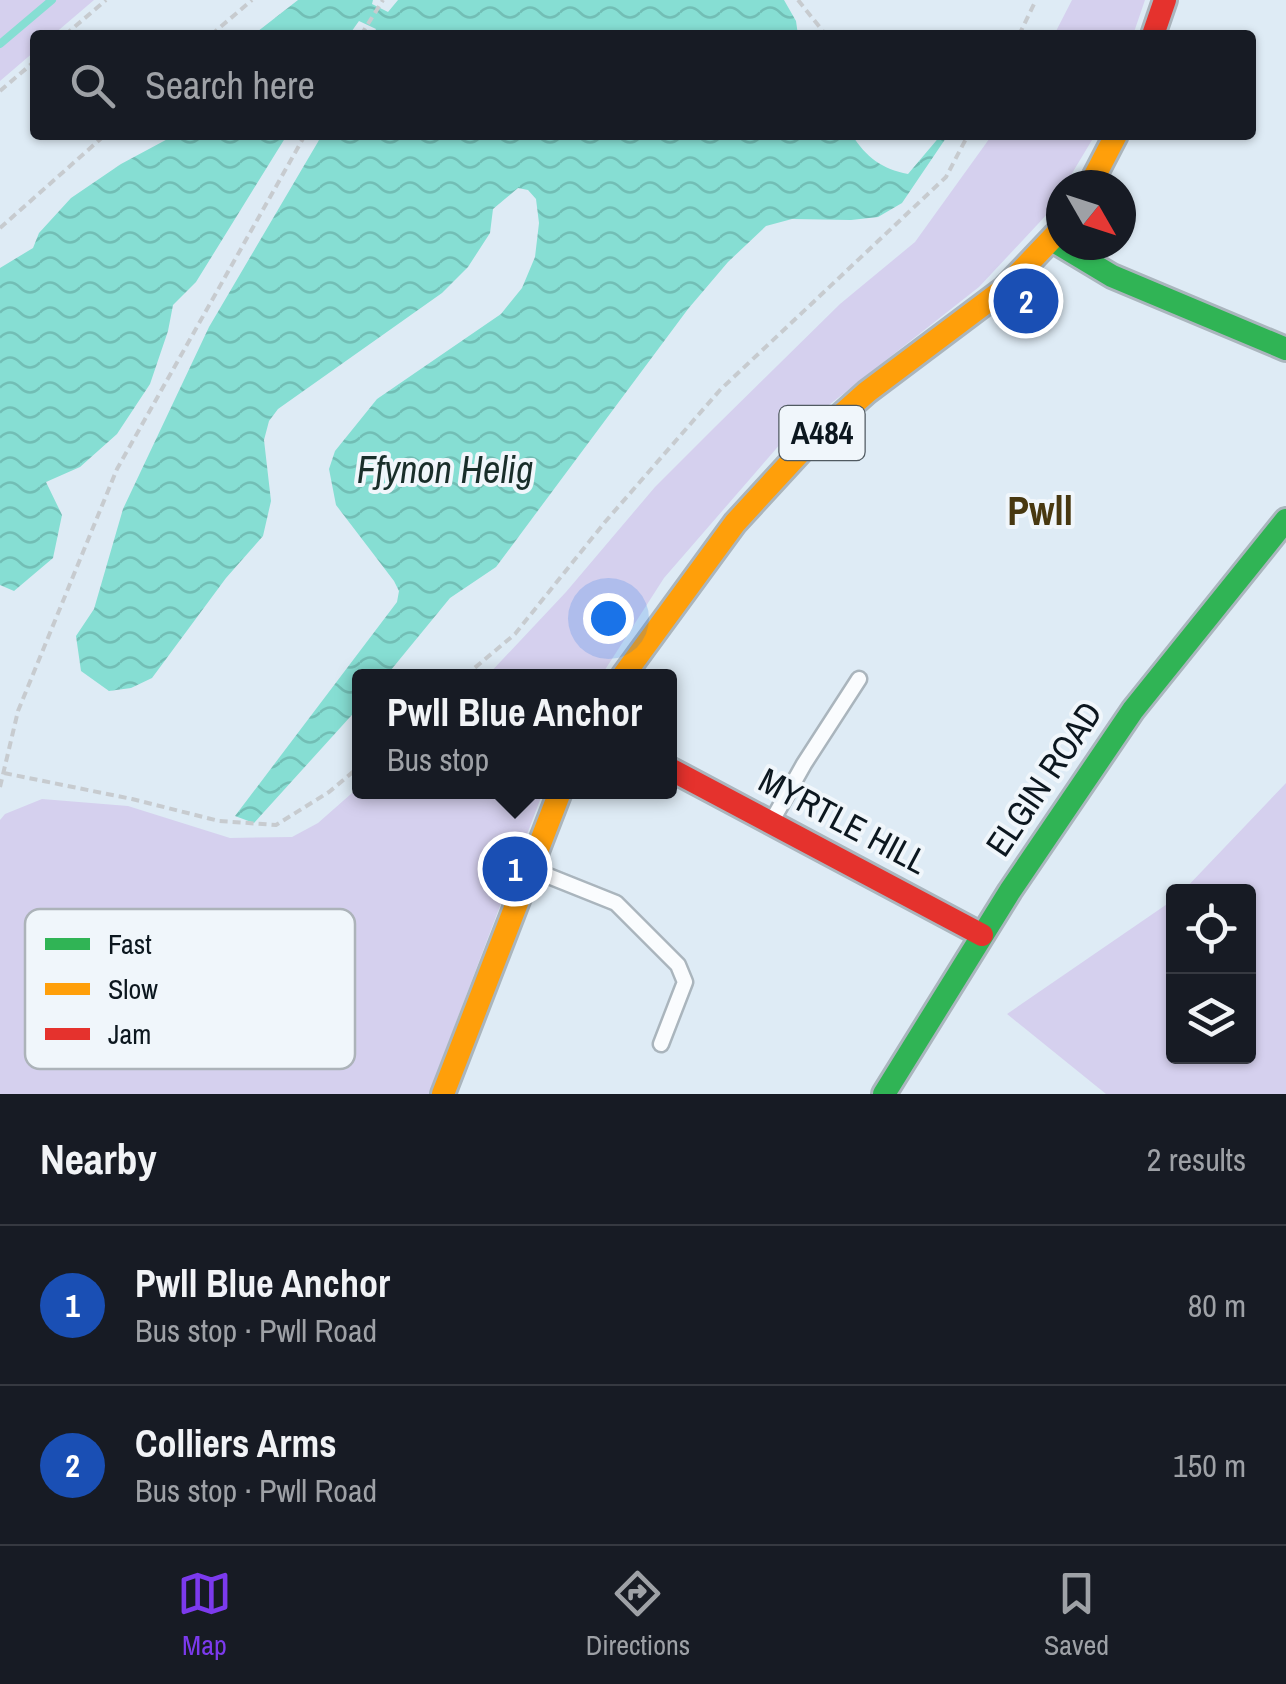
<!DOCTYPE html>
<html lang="en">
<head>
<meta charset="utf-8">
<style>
	body { margin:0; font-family:"Archivo Narrow",sans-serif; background:#242831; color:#f1f3f6 }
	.controls { position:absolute; right:30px; bottom:30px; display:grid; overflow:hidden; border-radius:10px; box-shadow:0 2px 8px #0004 }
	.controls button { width:90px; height:90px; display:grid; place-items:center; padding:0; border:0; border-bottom:2px solid #363941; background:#171b24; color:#f1f3f6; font:50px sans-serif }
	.compass { position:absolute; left:1046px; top:170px; width:90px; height:90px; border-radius:50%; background:#171b24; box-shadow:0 2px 8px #0004; rotate:129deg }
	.you { position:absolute; left:608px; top:618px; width:35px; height:35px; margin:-25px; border:8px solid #fff; border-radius:50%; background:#1a73e8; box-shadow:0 0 0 15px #1a73e833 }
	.badge { display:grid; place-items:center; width:65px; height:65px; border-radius:50%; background:#7c3aed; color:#fff; font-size:32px; font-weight:700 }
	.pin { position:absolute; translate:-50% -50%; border:5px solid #fff; box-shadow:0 2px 10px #0006 }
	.popup { position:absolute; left:352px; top:669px; width:325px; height:130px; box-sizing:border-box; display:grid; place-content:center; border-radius:10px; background:#171b24; filter:drop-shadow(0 2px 8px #0005); font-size:32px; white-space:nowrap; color:#9ea1a6 }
	.popup b { font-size:38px; color:#f1f3f6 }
	.popup::after { content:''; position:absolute; left:50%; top:100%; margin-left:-20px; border:20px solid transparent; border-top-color:#171b24 }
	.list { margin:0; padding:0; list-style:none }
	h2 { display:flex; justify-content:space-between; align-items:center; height:130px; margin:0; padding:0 40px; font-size:42px }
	h2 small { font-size:32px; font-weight:400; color:#9ea1a6 }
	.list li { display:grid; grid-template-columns:65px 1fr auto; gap:30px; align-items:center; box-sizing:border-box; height:160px; padding:0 40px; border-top:2px solid #363941 }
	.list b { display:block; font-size:38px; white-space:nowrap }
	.list p { margin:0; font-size:32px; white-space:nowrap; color:#9ea1a6 }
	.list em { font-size:32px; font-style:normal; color:#9ea1a6 }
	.icon { flex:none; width:55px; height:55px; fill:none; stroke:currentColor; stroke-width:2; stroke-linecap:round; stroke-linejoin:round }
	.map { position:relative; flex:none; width:1286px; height:1094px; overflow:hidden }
	.search { position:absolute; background:#171b24; box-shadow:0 2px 8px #0004; left:30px; right:30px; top:30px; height:110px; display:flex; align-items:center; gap:25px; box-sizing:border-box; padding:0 35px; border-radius:10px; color:#9ea1a6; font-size:38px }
	.sheet { height:450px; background:#171b24 }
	nav { display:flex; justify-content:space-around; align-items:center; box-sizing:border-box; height:140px; border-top:2px solid #363941; background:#171b24; font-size:28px; color:#9ea1a6 }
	nav a { display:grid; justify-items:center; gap:5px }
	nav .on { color:#7c3aed }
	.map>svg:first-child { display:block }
</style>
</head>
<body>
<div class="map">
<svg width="1286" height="1094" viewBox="0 0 1286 1094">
	<defs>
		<pattern id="water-waves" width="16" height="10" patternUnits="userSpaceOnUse" patternTransform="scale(2.5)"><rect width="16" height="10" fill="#86ded3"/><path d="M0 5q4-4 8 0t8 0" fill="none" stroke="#72beb5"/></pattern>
	</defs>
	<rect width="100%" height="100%" fill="#deebf5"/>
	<path fill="#d5d0ee" d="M0,0H94L53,35H35V51L0,81Z
		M1072,0H1145L1133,35H1054Z
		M992,135H1095L1065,185H1061V192L1051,210L979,287L782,442L664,578L601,676H487L566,592L655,487L716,426L840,304L915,242Z
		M1286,783V1094H1106L1007,1014L1173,900L1174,1056H1248V892L1183,891Z
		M360,786V792H543L429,1094H0V820L5,814L42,799L128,806L230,838L292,837L318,823Z"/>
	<path fill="url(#water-waves)" d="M298,0H373L372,4L388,12L398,0H784L796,21L798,35H373L376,29L359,21L349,35H253Z
		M175,135H287L196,282L173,305L168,331L150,384L117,434L80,467L46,482L62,515L53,558L14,591L0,585V268L33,248L39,233L71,198L121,164Z
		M322,135H852C866,157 882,169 908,174L941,135H948L902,203L878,217L851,220L792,219L766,226L728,262L688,309L496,567L450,598L386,676H360V706L254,823L235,816L397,602L399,591L394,581L336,505L329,469L335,451L377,399L501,314L522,288L535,257L539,223L536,199L528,190L518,188L493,209L490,233L468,267L442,293L278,409L269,421L264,440L271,501L263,536L226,578L152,678L131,688L109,691L81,671L76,636L94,609L123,509L209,327Z"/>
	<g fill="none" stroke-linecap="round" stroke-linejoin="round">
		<path stroke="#86ded3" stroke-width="8" d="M0,44L52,0"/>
		<g stroke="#aab5bd" stroke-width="19">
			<path id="lane" d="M773,819L804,764L859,679
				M536,871L616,903L678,965L685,982L661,1044"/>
		</g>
		<g stroke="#aab5bd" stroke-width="28">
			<path id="fast" d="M1052,240L1112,276L1286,349
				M884,1094L1010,891L1133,710L1286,520"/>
		</g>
		<g stroke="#aab5bd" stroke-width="28">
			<path id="slow" d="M1090,185L1116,135
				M623,676L735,523L803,449L867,392L1004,289L1061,229
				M443,1094L560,792"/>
		</g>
		<g stroke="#aab5bd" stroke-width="28">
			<path id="jam" d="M1153,35L1165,0
				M670,769L982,935"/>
		</g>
		<path stroke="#c7cbcf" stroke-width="4" stroke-dasharray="8 5" stroke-linecap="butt" d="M798,0L826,35
			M65,35L106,0
			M211,35L252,0
			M361,35L383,0
			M1019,35L1036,0
			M0,91L35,61
			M0,228L105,135
			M465,676L515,634L605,522L720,390L946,177L968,135
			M4,773L132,799L219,821L276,825L329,792L360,766
			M0,787L18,711L117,469L305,135"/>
		<use href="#lane" stroke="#fafcfe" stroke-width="14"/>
		<use href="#fast" stroke="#30b455" stroke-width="22"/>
		<use href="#slow" stroke="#ff9f0a" stroke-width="22"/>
		<use href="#jam" stroke="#e5322d" stroke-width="22"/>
	</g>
	<g text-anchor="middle" stroke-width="8" stroke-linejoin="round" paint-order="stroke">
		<rect fill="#f0f6fb" stroke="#505a61" stroke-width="2.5" x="779.5" y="406" width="85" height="54" rx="8"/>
		<g font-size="32" font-weight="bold" fill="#0c171f">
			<text x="822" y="444">A484</text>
		</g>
		<g font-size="35" fill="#0c171f" stroke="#f0f6fb">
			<text transform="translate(1044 779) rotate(-56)" y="12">ELGIN ROAD</text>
			<text transform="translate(843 821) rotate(28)" y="12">MYRTLE HILL</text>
		</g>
		<g font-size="38" font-style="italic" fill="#192e2a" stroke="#f0f6fb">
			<text x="445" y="483">Ffynon Helig</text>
		</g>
		<g font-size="40" font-weight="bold" fill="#483810" stroke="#f0f6fb">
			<text x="1040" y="525">Pwll</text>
		</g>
	</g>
	<rect x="25" y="909" width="330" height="160" rx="15" fill="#f0f6fb" stroke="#acb3b9" stroke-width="2.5"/>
	<rect x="45" y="938" width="45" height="12" fill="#30b455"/>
	<rect x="45" y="983" width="45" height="12" fill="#ff9f0a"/>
	<rect x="45" y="1028" width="45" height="12" fill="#e5322d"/>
	<g font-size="28" fill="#0c171f">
		<text x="108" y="954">Fast</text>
		<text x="108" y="999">Slow</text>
		<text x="108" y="1044">Jam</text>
	</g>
</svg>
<div class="controls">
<button><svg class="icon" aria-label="locate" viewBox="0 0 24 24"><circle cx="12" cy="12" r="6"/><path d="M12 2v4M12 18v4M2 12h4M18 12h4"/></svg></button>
<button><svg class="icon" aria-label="layers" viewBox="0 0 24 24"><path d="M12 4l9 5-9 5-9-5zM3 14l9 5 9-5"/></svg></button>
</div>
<svg class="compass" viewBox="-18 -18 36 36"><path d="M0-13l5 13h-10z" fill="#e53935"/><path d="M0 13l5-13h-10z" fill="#9ea1a6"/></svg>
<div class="you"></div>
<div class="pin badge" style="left:515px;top:869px;background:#1a4fb4">1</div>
<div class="popup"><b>Pwll Blue Anchor</b>Bus stop</div>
<div class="pin badge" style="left:1026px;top:301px;background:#1a4fb4">2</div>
<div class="search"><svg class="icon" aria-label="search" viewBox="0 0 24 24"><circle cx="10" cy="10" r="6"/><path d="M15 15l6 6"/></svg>Search here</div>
</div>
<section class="sheet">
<h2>Nearby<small>2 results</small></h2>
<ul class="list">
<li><span class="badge" style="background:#1a4fb4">1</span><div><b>Pwll Blue Anchor</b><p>Bus stop · Pwll Road</p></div><em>80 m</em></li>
<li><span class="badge" style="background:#1a4fb4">2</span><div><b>Colliers Arms</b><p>Bus stop · Pwll Road</p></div><em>150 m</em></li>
</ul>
</section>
<nav>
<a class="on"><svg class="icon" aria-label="map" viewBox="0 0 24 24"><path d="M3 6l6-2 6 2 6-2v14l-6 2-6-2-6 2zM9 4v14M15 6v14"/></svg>Map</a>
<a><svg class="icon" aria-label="directions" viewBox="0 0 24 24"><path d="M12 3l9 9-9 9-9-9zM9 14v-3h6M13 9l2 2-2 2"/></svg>Directions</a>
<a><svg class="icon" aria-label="saved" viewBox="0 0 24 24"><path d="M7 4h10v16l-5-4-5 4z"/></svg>Saved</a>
</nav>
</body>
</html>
